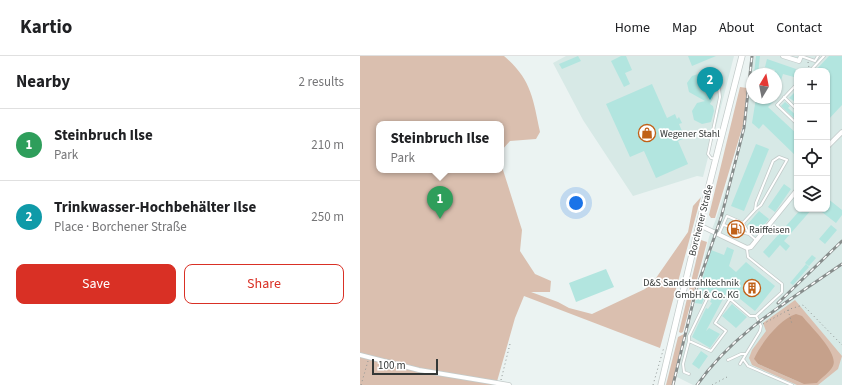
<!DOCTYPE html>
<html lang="en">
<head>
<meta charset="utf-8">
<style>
	body { margin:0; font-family:"Source Sans 3",sans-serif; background:#f2f2f2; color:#202124 }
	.controls { position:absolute; right:12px; top:12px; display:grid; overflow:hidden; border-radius:8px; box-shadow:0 1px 3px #0004 }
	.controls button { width:36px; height:36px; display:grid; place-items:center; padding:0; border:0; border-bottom:1px solid #e0e0e0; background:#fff; color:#202124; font:20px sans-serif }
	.compass { position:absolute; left:386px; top:12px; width:36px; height:36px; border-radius:50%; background:#fff; box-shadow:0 1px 3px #0004; rotate:10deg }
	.scale { position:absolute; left:12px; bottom:10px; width:66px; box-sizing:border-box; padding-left:4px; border:2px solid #343837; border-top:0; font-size:11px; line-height:14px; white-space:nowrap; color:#343837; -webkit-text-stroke:3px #fff; paint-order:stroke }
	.you { position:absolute; left:216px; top:147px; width:14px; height:14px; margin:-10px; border:3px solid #fff; border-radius:50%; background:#1a73e8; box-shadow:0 0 0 6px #1a73e833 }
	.badge { display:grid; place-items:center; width:26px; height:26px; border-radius:50%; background:#d93025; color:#fff; font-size:13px; font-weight:700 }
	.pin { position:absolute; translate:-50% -33px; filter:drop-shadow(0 1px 2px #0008) }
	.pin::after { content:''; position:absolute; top:21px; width:14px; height:12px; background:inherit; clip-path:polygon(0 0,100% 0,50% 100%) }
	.popup { position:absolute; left:16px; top:65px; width:128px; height:52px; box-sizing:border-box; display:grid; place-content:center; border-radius:8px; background:#fff; filter:drop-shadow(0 1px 3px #0005); font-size:13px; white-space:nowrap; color:#757577 }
	.popup b { font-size:15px; color:#202124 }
	.popup::after { content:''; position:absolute; left:50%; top:100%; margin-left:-8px; border:8px solid transparent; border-top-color:#fff }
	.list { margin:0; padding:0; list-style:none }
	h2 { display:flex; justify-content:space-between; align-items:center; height:52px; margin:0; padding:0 16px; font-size:17px }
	h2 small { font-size:13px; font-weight:400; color:#757577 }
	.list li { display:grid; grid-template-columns:26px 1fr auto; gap:12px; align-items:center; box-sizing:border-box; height:72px; padding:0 16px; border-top:1px solid #e0e0e0 }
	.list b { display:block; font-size:15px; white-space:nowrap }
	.list p { margin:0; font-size:13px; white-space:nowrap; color:#757577 }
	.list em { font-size:13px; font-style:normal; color:#757577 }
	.actions { display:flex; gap:8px; padding:12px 16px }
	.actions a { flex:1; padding:9px 0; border:1px solid #d93025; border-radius:8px; text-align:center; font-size:14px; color:#d93025 }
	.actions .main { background:#d93025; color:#fff }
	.icon { flex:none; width:22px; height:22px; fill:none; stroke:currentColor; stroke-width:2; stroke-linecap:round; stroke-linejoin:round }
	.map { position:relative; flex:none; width:482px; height:329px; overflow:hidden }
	header { display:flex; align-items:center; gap:24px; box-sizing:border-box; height:56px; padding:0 20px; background:#fff; border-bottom:1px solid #e0e0e0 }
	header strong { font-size:19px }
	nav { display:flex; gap:22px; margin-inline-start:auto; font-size:14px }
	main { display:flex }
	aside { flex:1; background:#fff }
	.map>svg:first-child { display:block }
</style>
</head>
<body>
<header>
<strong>Kartio</strong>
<nav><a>Home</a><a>Map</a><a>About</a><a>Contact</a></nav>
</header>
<main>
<aside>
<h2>Nearby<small>2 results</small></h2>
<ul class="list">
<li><span class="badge" style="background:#2e9e5b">1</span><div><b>Steinbruch Ilse</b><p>Park</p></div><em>210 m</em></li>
<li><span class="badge" style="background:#0f9aa8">2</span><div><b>Trinkwasser-Hochbehälter Ilse</b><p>Place · Borchener Straße</p></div><em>250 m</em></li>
</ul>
<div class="actions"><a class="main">Save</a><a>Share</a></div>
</aside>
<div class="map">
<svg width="482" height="329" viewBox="0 0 482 329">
	<rect width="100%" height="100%" fill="#ebf3f2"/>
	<path fill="#d7e9e6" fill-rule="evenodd" d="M206,0H374L343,121L337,120L273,140L223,64L193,7Z
		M393,0H482V329H333L317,321L349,181L356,163L385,72L388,52L391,9ZM437,15H467V153H437ZM392,18H416V42H392Z"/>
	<path fill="#dabfaf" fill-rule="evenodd" d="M0,0H144C171,23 173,42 180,76L176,83L150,85L141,95V68H19V114H141V101L143,114L162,174L160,195L175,218L191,225L190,236H171L198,246L209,252L232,258L285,233L296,222L328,176L333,150L341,141L300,292L164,240L155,262L136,329H0Z
		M380,31L387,32L384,66L355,162H351L349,159Z
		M341,184L347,186L323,276L321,277L319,276Z
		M435,244L482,300L478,313L458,329H437L392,309L389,302L392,294L406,275L403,267ZM394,303L444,328L398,308Z
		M324,278L312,329H306L318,281Z"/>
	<path fill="#c6a18b" d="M436,258L442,260C450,270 479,297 473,310C470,316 461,322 457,327L444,328L398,308L394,303C401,287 420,263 436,258Z"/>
	<path fill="#b2e5df" d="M218,0L221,5L202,13L199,8Z
		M261,0H266L272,14L265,17L270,28L264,31L251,5Z
		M328,0H356L332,10Z
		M396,0H400L398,18H394Z
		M469,0H482V49L467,65V15H455Z
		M407,3L436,13L434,21L423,18L417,37L416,18H413L415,14L405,11Z
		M341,17L348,22L350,31L348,35L353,38V42L350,48L353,50L354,55L351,66L342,68L334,64L332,55L337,47L345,45L329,36L327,27L332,20Z
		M292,28L307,62L315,58L317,63L319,61L322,67L319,68L325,82L318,85L328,108L296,122L284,95L270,101L246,48Z
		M437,34V47L429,42Z
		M396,42L413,46L408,51L437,78V101L403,68L399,73L392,67Z
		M425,46L430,50L428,52L437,60L434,62L421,50Z
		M396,88L409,93L384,155L371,150Z
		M424,128L431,133L415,156L408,151Z
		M467,142L482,154V159L476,167L458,153H467Z
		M441,153H452L424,185L430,190L426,195L420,189L409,202L403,196Z
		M399,155L409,163L396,179L387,169Z
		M375,166L382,171L378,175V181L370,177L374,173Z
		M471,169L477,174L465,188L459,183Z
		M367,191L374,194L369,210L376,216L386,206L415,230L395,255L369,234L362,242L363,243L346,275L349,272L360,278L350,292L332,281L346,252L348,253L352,247L350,246L353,240L346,236L342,248L335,247L351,194L364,199Z
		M452,199L456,202L449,210L445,207Z
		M446,208L449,211L433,229L430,227Z
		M246,213L254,231L216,246L209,227Z
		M372,248L387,261L376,272L362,260Z
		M341,295L348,300L339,313L332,308Z"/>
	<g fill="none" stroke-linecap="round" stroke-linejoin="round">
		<g stroke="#c3cbca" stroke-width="3.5">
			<path id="service" d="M441,0L455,5L458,0
				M450,15L464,0
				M437,28L417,49L437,68
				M424,41L437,54
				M356,103L351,102L348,98L360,41L359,32
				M383,167L395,154L396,147L413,105L419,101L427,104L401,149L395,154
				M364,169L372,172
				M380,176L389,178L396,184
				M359,178L367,160L383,167L389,178
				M387,193L388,201L422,228V236L396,260
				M329,285V280L348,241
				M383,303L388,310L432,329
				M368,304L381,298H386
				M380,308L400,275L401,270L396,260
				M329,318L324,316L323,308L329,285L351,295L366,275L355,267L370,243L390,260H396"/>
		</g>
		<g stroke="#c3cbca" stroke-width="5.5">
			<path id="minor" d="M423,0L439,5L441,0
				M467,91L482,76
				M339,169L387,192L391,191L437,134
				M0,299L59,314L149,329"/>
		</g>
		<g stroke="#c3cbca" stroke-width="7">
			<path id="secondary" d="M301,329L339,169L382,0"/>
		</g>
		<path stroke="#8e9493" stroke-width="1" stroke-dasharray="1 3" stroke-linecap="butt" d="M448,6L449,12
			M428,254L432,268
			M403,268L430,253L443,249L482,289
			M141,324L150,288
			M1,329L8,305
			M293,329L304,291
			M352,329L367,321L369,322"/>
		<use href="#service" stroke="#fff" stroke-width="2"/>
		<use href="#minor" stroke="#fff" stroke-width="4"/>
		<use href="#secondary" stroke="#fff" stroke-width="5.5"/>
		<g stroke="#878d8c" stroke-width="3">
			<path id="rail" d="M418,247L482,185
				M313,329L336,234L361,162L384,72L392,0
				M337,329C374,276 430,244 482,208"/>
		</g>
		<use href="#rail" stroke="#fff" stroke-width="1.5" stroke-dasharray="4.5" stroke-linecap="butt"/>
	</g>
	<defs>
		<g id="shop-ring" transform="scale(0.9)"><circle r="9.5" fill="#fff" stroke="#c06118" stroke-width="1.5"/><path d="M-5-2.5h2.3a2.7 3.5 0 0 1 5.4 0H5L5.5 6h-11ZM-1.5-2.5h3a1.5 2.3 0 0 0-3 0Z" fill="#c06118"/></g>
		<g id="fuel-ring" transform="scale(0.9)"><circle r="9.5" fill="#fff" stroke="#c06118" stroke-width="1.5"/><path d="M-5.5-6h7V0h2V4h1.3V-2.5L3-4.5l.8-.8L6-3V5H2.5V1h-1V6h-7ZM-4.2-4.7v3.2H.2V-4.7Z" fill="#c06118"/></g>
		<g id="building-ring" transform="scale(0.9)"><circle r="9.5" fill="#fff" stroke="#c06118" stroke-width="1.5"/><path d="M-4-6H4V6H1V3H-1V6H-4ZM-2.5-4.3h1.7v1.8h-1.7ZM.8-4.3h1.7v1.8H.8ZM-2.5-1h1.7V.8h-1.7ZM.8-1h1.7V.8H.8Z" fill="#c06118"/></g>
	</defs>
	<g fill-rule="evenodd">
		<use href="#shop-ring" x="287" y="77"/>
		<use href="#fuel-ring" x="376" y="173"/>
		<use href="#building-ring" x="392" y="232"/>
	</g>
	<g text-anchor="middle" stroke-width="3.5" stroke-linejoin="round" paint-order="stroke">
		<g font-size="10" fill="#343837" stroke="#fff" text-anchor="start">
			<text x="300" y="81">Wegener Stahl</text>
			<text x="389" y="177">Raiffeisen</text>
			<text x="379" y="230" text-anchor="end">D&amp;S Sandstrahltechnik<tspan x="379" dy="12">GmbH &amp; Co. KG</tspan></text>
		</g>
		<g font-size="10" fill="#343837" stroke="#fff">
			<text transform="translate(340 164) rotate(-76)" y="4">Borchener Straße</text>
		</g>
	</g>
</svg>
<div class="controls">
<button>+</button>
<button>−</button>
<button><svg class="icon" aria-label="locate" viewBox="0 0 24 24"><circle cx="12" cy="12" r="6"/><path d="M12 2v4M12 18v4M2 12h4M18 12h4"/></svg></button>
<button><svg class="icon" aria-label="layers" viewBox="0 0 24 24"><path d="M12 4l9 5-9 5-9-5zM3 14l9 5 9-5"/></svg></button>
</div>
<svg class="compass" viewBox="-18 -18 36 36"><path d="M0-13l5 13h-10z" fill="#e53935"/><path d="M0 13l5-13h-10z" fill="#757577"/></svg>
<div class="scale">100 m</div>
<div class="you"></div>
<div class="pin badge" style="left:80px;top:163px;background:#2e9e5b">1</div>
<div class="popup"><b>Steinbruch Ilse</b>Park</div>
<div class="pin badge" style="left:350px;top:44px;background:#0f9aa8">2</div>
</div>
</main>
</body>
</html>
